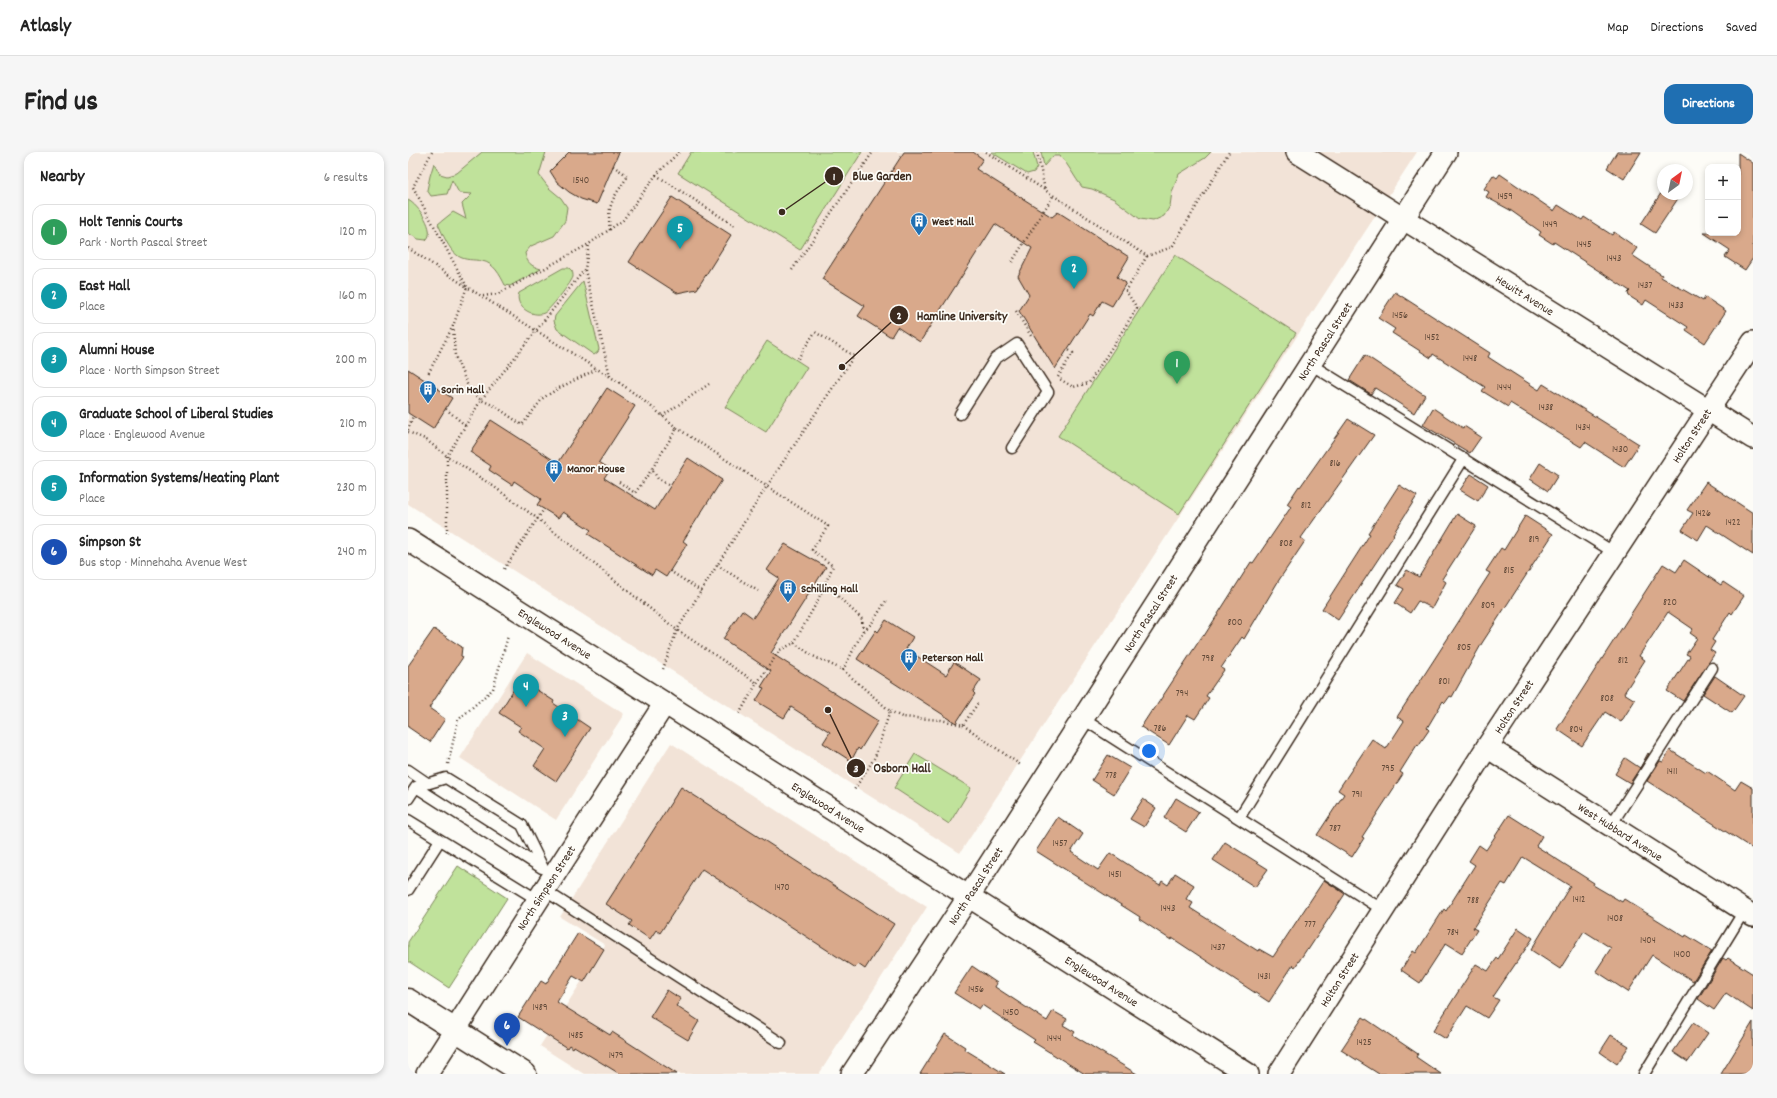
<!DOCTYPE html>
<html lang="en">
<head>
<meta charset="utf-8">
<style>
	body { margin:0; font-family:Dekko,sans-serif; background:#f6f6f6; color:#222 }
	.controls { position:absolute; right:12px; top:12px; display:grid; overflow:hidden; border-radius:8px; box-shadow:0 2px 6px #0003 }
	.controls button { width:36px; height:36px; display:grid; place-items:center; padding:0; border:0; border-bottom:1px solid #e0e0e0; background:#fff; color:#222; font:20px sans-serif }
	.compass { position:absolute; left:1249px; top:12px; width:36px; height:36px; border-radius:50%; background:#fff; box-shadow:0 2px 6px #0003; rotate:33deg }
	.you { position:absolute; left:741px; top:599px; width:14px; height:14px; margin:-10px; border:3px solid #fff; border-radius:50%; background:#1a73e8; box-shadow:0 0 0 6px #1a73e833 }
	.badge { display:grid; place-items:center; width:26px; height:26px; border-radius:50%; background:#1f6fb2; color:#fff; font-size:13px; font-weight:700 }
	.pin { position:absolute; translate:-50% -33px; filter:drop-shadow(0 1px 2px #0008) }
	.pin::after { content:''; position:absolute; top:21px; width:14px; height:12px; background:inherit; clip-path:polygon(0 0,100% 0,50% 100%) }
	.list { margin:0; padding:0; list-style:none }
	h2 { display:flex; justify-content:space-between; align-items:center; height:52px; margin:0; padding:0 16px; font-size:17px }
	h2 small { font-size:13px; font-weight:400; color:#767676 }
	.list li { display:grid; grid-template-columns:26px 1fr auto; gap:12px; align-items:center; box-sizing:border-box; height:56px; margin:0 8px 8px; padding:0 8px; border:1px solid #e0e0e0; border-radius:12px }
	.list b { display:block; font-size:15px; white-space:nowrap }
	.list p { margin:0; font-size:13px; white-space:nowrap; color:#767676 }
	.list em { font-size:13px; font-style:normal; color:#767676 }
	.map { position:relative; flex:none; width:1345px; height:922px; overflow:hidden; border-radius:12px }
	header { display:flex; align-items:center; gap:24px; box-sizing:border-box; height:56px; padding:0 20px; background:#fff; border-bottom:1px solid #e0e0e0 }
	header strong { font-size:19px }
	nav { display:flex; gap:22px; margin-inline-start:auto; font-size:14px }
	.intro { display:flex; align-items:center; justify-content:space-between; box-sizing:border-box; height:96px; padding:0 24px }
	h1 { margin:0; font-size:28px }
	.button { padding:10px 18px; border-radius:12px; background:#1f6fb2; color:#fff; font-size:14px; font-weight:700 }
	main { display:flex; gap:24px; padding:0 24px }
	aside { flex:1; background:#fff; border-radius:12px; box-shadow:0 2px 6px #0003 }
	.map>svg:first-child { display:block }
</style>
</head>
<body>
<header>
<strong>Atlasly</strong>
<nav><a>Map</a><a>Directions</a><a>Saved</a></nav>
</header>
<div class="intro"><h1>Find us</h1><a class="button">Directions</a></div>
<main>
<aside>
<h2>Nearby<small>6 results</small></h2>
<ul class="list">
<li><span class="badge" style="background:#2e9e5b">1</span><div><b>Holt Tennis Courts</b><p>Park · North Pascal Street</p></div><em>120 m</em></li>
<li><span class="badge" style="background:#0f9aa8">2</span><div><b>East Hall</b><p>Place</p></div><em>160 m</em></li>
<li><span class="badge" style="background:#0f9aa8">3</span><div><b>Alumni House</b><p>Place · North Simpson Street</p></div><em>200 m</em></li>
<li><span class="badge" style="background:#0f9aa8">4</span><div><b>Graduate School of Liberal Studies</b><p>Place · Englewood Avenue</p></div><em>210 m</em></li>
<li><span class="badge" style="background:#0f9aa8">5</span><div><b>Information Systems/Heating Plant</b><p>Place</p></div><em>230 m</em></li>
<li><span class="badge" style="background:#1a4fb4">6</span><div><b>Simpson St</b><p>Bus stop · Minnehaha Avenue West</p></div><em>240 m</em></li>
</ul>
</aside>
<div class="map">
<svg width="1345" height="922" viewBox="0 0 1345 922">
	<rect width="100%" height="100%" fill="#fdfcf7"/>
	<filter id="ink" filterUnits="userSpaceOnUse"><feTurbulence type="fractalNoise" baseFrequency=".025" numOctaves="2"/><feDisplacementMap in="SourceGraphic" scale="8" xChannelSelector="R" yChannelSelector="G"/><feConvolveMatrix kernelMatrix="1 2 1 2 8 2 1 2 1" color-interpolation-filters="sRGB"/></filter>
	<g filter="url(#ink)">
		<path fill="#f2e3d7" d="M0,0H1009L552,701L0,352Z
			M119,501L216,562L148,668L52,606Z
			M263,591L519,755L411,922H176L132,894L197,793L152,765Z"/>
		<path fill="#c0e29b" stroke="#7e865c" d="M74,0H138L131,23L141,36L153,46L159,55L157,69L146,84L123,94L117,101C119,111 123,114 133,117L102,134L97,133C92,123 86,111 74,109C65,107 58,109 50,104C40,97 35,82 30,72L45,60L58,67L54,52L64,42L51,41L44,28L39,42L23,44L19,38L22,24L26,11L32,22L39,24L49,21Z
			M283,0H454L392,98L270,21Z
			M583,0H625L629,15L626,20L619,22Z
			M633,0H803L797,6L771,22L764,40L762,54L756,64L745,69L732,67L706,47L684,37L674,35C666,25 661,13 652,4H645L636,14Z
			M0,48C10,53 29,79 18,88L10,87L0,81Z
			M767,103L888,181L771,362L650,284Z
			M155,116H161L164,119C165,121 165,123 165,125C163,131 141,159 136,161C124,166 106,154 111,141Z
			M175,129L191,197L190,200L186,203L149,177L146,169L147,164Z
			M359,189L399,215L358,280L317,255Z
			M507,602L563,636L541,672L486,636Z
			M50,714L99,746L41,836L0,809V790Z"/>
		<path fill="#d9a98b" stroke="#3b2a1e" d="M161,0H211L189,52L173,47L161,40L149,30L142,19Z
			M496,0H565L575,7L568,17L644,65L650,60L721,105L709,125L718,131L704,154L694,149L685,164L682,162L647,217L611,159L621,143L610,124L624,96L587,72L512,190L489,175L483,185L450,164L457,154L414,127Z
			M1209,0H1233L1216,27L1199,16Z
			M1330,1L1345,11V106L1337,118L1317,105L1322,98L1296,81H1330Z
			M1092,22L1146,59L1150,53L1174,68L1176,65L1204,83L1206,80L1229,96L1224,103L1254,123L1253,125L1295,149L1297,145L1318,159L1297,191L1278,178L1280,175L1238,148L1235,153L1221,144L1220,141L1222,139L1146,90L1145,92L1131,83L1133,80L1102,58L1078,45L1081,40L1076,37L1085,23L1089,26Z
			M1255,38V42H1273L1247,81L1233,72Z
			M264,45L323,83L289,137L269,141L221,110Z
			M987,140L1082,201L1080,205L1131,238L1135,232L1231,292L1216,315L1177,290L1173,295L1102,251L1100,255L1074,239L1077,235L1025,202L1023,206L984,181L987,177L970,166Z
			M957,203L1017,243L1006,261L967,236L963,242L941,228Z
			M0,217L44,246L25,277L0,261Z
			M199,236L227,254L191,310L202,317L196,326L247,358L280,306L314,328L275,389L279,392L258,425L247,418L244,423L180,382L183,378L155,360L150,366L129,353L133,347L106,329L104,333L81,318L83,314L62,300L83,268L150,311Z
			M1025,256L1055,276L1056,274L1073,285L1062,301L1015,273Z
			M940,267L966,283L893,386L897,389L871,428L836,487L834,485L813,516L816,518L798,544L801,546L787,567L780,563L761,593L733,575L744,558L745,559L795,483L796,484L843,410L845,411L883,355L879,352L891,334L892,335Z
			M1132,311L1150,323L1140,339L1122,327Z
			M1063,322L1080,333L1070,349L1052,338Z
			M1298,330L1345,361V403L1299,373L1290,388L1274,378L1285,361L1279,358Z
			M991,333L1009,344L985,382L986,383L930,468L914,457L962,382L960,381Z
			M1049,362L1068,374L1034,427L1038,430L1024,456L1010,449L1002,461L987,451L996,437L989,433L999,418L1011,425Z
			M1117,364L1145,382L1074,491L1044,545L1042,544L1037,551L1035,549L1019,576L1021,578L1010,594L1009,593L992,620L995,622L954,685L956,686L944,705L909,683L936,642L930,638L964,587L978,597L996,569L989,565L1082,421L1078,419L1093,396L1096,398Z
			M377,392L418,415L363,501L470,569L452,598L450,596L443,609L415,591L422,580L383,555L376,566L348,549L356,536L353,535L363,519L315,487L334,458L345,466L359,445L371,426L359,418Z
			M1276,408L1313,433L1315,430L1336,444L1324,462L1322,460L1304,488L1307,490L1302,498L1307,501L1275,549L1259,539L1282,504L1278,502L1289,486L1282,481L1285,477L1260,460L1231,504L1237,508L1216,541L1227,548L1213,570L1197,560L1174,594L1149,577L1255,412L1268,420Z
			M478,468L505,485L498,497L538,523L546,510L573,528L565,540L567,542L548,571L449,507L468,478L470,480Z
			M26,477L54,495L53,504L55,505L21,556L37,567L22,590L0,575V514Z
			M1307,524L1336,544L1324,561L1295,542Z
			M118,531L146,549L145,551L182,576L148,629L126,614L137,597L110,579L113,575L91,561L106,537L112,540Z
			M1262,598L1298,621L1299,619L1327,638L1333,629L1345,636V697L1239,629L1252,609L1255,610Z
			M1240,601L1241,602L1222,631L1207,622L1217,606L1232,616Z
			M700,603L722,616L706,642L684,628Z
			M273,635L486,772L457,817L450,812L447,816L294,717L252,781L248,778L242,787L221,773L224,769L198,752Z
			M768,646L791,660L778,680L756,666Z
			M735,647L748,656L736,675L722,667Z
			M1101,663L1134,684L1128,694L1186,731L1185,733L1214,750L1216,747L1277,785L1278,783L1304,799L1285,829L1244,803L1220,840L1188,819L1203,796L1176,779L1152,817L1123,798L1162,734L1115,705L1098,733L1094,731L1065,776L1069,778L1054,801L1038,791L1012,831L993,818L1005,799L1008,801L1036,757L1038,759L1067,713L1061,709L1071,693L1078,698Z
			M650,665L675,682L663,700L690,718L702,701L752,733L754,729L760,733L767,721L786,733L778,747L785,751L782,756L850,799L851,797L865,805L916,728L937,742L900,798L899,797L887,815L885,813L861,850L764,786L763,788L731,767L732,765L628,699Z
			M817,690L860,717L847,735L805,708Z
			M1110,776L1125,786L1085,845L1091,848L1079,866L1059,854L1038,887L1025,879L1068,812L1080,819L1089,806L1090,807Z
			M170,781L196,797L176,830L165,824L149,850L202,883L204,880L269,922H212L166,894L165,896L161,893L159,896L110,865L133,829L138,832Z
			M1315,806L1318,808L1320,806L1345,822V859L1318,841L1306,858L1290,847Z
			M564,814L589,831L587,835L639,869L645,859L659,867L655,873L667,880L665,883L729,922H677L625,890L627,888L574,853L571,857L546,841Z
			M259,838L273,847L268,854L291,869L280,888L242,865Z
			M955,865L1010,902L1008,905L1033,922H971L933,898Z
			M1345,870V922H1313Z
			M1285,871L1300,881L1280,910L1265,900Z
			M537,882L557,895L556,897L597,922H512Z
			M1203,883L1221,894L1209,912L1192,900Z"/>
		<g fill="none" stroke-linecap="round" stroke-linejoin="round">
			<g stroke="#3b2a1e" stroke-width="13">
				<path id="service" d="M902,212L1207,401
					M552,262L587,207L609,192L640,240L604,296
					M675,567L975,758
					M0,618L19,631
					M8,635L134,716
					M0,647L8,635L38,626L114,673L135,716
					M831,666L1056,306
					M0,668L130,748
					M1203,673L1304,516
					M0,738L32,688
					M136,738L373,891
					M1236,922L1336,759"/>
			</g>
			<g stroke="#3b2a1e" stroke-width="24">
				<g id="minor">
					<path id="s1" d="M889,0L1345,286"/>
					<path id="s2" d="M0,388L840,922"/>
					<path id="s3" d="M1079,595L1345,764"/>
					<path id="s4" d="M19,922L130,748L257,551"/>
					<path id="s5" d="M444,922L561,744L1038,0"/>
					<path id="s6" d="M871,922L1079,595L1345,190"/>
				</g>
			</g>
			<g stroke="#3b2a1e" stroke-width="25">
				<path id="tertiary" d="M0,848L117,922"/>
			</g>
			<path stroke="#3b2a1e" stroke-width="2.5" stroke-dasharray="1 3" stroke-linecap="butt" d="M24,0L5,35L59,135L189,217
				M578,0L739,104L718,139L729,156L681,231L665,235L650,226
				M629,0L637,38
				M248,23L327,74
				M202,78C198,52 207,44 220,24L205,14
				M0,96L59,135L45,174L20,222
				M739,104L764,95L821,0
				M604,110L645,44
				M177,118L202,224
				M384,118L465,0
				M75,144L90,142L181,92L215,68L248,23L271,0
				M608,159L623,184
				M45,174L47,204L62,239L73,248L87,254L114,273L135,246L151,236L189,217C218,233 244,255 269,276L244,317L250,327L262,334
				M650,225L665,201L659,197
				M38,257L57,273
				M254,264L301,232
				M269,276L420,374L404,398L425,414L409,450L386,491L372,498L349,531L330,564
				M0,278L5,264
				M0,280L17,287L39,304L85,334L130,367L269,478L349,531
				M211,330L227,341L244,317
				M39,381V304L73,248L177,117L181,92
				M309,413L350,439
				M96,417L136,357
				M262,419L293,439
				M456,479L464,471L478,449
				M386,491L405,504L435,518L455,479L454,467L417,432
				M255,517L269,478L293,439L359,334L446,204L407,180L389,208
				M435,518L482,559L467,605L446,638
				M482,559L494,565L533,568L555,573L570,551
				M555,573L614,614
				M40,612L50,568L85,537L100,484"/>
			<use href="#service" stroke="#fdfcf7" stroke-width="10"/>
			<use href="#minor" stroke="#fdfcf7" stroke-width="21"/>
			<use href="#tertiary" stroke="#fdfcf7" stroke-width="22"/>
		</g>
	</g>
	<defs>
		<g id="building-pin" transform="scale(0.9)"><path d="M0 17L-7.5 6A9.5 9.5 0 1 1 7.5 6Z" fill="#1f6fb2" stroke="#fdfcf7"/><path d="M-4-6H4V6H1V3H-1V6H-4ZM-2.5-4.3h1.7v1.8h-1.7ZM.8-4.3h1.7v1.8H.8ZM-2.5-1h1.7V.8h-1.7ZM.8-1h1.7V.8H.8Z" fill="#fff"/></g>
	</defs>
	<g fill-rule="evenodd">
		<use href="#building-pin" x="511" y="69"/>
		<use href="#building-pin" x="20" y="237"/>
		<use href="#building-pin" x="146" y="316"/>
		<use href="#building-pin" x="380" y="436"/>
		<use href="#building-pin" x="501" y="505"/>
	</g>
	<g text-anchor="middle" stroke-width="3.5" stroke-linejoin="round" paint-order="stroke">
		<g font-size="10" fill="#624a39">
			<text x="173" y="31">1540</text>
			<text x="1097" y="47">1459</text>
			<text x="1142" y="75">1449</text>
			<text x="1176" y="95">1445</text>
			<text x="1206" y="109">1443</text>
			<text x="1237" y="136">1437</text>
			<text x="1268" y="156">1433</text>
			<text x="992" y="166">1456</text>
			<text x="1024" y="188">1452</text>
			<text x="1062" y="209">1448</text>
			<text x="1096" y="238">1444</text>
			<text x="1138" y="258">1438</text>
			<text x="1175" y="278">1434</text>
			<text x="1212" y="300">1430</text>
			<text x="927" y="314">816</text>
			<text x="898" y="356">812</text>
			<text x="1295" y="364">1426</text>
			<text x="1325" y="373">1422</text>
			<text x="1126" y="390">819</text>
			<text x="878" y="394">808</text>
			<text x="1101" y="421">815</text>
			<text x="1262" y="453">820</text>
			<text x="1080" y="456">809</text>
			<text x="827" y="473">800</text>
			<text x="1056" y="498">805</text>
			<text x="800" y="509">798</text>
			<text x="1215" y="511">812</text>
			<text x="1036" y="532">801</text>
			<text x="774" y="544">794</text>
			<text x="1199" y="549">808</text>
			<text x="752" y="579">786</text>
			<text x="1168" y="580">804</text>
			<text x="980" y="619">795</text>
			<text x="1264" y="622">1411</text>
			<text x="703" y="626">778</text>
			<text x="949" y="645">791</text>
			<text x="927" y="679">787</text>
			<text x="652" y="694">1457</text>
			<text x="707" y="725">1451</text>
			<text x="374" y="738">1470</text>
			<text x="1171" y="750">1412</text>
			<text x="1065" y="751">788</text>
			<text x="760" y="759">1443</text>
			<text x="1207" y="769">1408</text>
			<text x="902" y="775">777</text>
			<text x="1045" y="783">784</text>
			<text x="1240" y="791">1404</text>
			<text x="810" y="798">1437</text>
			<text x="1274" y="805">1400</text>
			<text x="856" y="827">1431</text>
			<text x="568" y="840">1456</text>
			<text x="132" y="858">1489</text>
			<text x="603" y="863">1450</text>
			<text x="168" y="886">1485</text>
			<text x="646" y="889">1444</text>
			<text x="956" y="893">1425</text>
			<text x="208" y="906">1479</text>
		</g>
		<g font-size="12" font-weight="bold" fill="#3b2a1e" stroke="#fdfcf7" text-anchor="start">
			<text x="524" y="73">West Hall</text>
			<text x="33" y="241">Sorin Hall</text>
			<text x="159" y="320">Manor House</text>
			<text x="393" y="440">Schilling Hall</text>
			<text x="514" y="509">Peterson Hall</text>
		</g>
		<g font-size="12" fill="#3b2a1e" stroke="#fdfcf7">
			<text dy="4" stroke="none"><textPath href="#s1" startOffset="269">Hewitt Avenue</textPath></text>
			<text dy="4" stroke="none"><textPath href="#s5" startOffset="872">North Pascal Street</textPath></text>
			<text dy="4" stroke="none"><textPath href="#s6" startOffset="760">Holton Street</textPath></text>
			<text dy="4" stroke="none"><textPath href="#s5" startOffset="549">North Pascal Street</textPath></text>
			<text dy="4" stroke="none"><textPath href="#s2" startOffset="174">Englewood Avenue</textPath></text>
			<text dy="4" stroke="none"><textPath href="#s6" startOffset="436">Holton Street</textPath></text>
			<text dy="4" stroke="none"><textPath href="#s2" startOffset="498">Englewood Avenue</textPath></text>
			<text dy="4" stroke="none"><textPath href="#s3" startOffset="158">West Hubbard Avenue</textPath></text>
			<text dy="4" stroke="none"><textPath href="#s5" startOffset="225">North Pascal Street</textPath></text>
			<text dy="4" stroke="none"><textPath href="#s4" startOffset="221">North Simpson Street</textPath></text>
			<text dy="4" stroke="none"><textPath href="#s6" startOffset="112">Holton Street</textPath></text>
			<text dy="4" stroke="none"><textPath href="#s2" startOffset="822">Englewood Avenue</textPath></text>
		</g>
	</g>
	<path fill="none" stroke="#3b2a1e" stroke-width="1.5" d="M374 60L426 24M434 215L491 163M420 558L448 616"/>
	<g fill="#3b2a1e" stroke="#fdfcf7" stroke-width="1.5">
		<circle cx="374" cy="60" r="4"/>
		<circle cx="434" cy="215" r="4"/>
		<circle cx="420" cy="558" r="4"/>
		<circle cx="426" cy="24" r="10"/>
		<circle cx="491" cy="163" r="10"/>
		<circle cx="448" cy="616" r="10"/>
	</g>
	<g font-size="12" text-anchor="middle" font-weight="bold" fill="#fff">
		<text x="426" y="28">1</text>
		<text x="491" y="167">2</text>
		<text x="448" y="620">3</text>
	</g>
	<g font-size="13" text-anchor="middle" font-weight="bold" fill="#3b2a1e" stroke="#fdfcf7" stroke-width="3.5" stroke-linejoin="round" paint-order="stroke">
		<text x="474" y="28">Blue Garden</text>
		<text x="554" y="168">Hamline University</text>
		<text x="494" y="620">Osborn Hall</text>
	</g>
</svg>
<div class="controls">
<button>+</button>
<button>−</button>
</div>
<svg class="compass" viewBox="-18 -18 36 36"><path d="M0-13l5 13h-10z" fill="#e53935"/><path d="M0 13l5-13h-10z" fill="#767676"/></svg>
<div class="you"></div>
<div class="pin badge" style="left:769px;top:232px;background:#2e9e5b">1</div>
<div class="pin badge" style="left:666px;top:137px;background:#0f9aa8">2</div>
<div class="pin badge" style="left:157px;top:585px;background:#0f9aa8">3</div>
<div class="pin badge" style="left:118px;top:555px;background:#0f9aa8">4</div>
<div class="pin badge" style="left:272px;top:97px;background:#0f9aa8">5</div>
<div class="pin badge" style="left:99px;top:894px;background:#1a4fb4">6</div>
</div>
</main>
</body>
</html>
